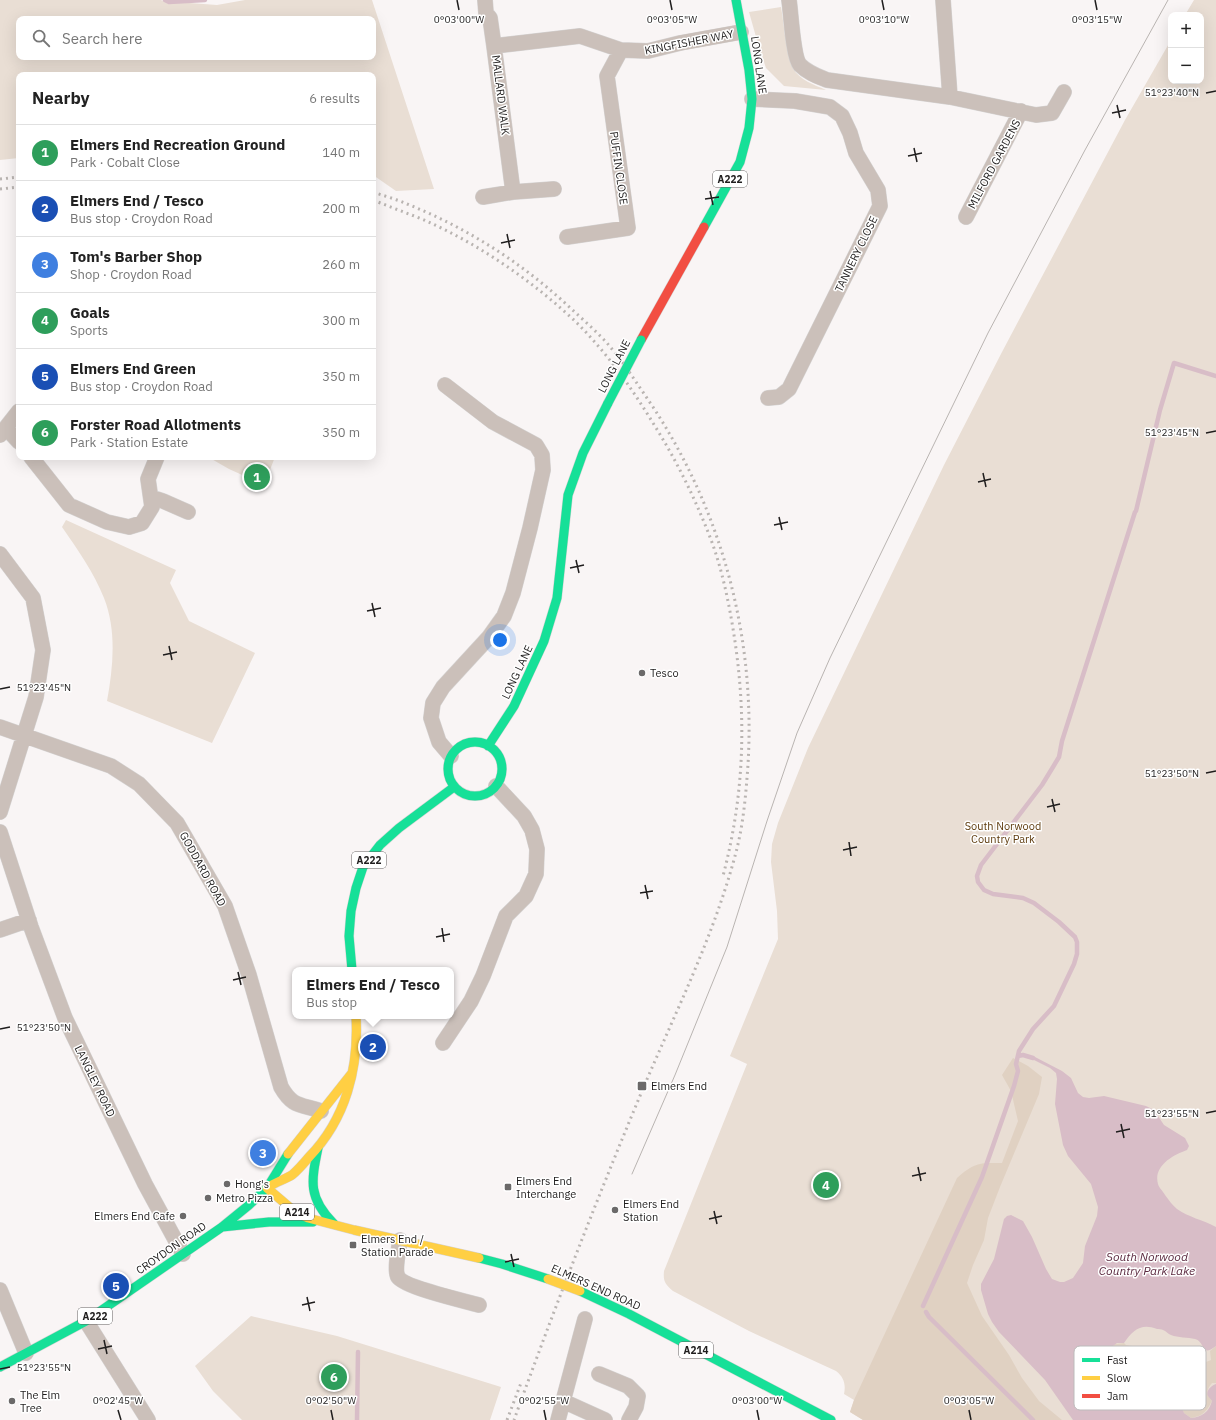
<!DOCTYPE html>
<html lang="en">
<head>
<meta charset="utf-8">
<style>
	body { margin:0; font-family:"IBM Plex Sans",sans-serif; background:#f2f2f2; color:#222 }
	.controls { position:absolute; right:12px; top:12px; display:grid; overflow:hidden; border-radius:8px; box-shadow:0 4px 16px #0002 }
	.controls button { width:36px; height:36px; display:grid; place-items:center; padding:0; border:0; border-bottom:1px solid #e0e0e0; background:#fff; color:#222; font:20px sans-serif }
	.you { position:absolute; left:500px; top:640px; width:14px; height:14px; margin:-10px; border:3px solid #fff; border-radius:50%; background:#1a73e8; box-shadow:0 0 0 6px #1a73e833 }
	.badge { display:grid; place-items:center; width:26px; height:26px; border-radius:50%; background:#1a73e8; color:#fff; font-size:13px; font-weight:700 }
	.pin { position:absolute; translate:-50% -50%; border:2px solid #fff; box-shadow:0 1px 4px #0006 }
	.popup { position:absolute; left:292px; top:967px; width:162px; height:52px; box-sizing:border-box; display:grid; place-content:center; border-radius:8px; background:#fff; filter:drop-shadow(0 1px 3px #0005); font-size:13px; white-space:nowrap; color:#767676 }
	.popup b { font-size:15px; color:#222 }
	.popup::after { content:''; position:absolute; left:50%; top:100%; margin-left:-8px; border:8px solid transparent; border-top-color:#fff }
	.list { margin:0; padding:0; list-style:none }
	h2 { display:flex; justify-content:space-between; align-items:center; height:52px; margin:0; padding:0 16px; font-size:17px }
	h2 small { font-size:13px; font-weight:400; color:#767676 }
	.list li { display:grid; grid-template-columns:26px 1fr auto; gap:12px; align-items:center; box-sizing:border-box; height:56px; padding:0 16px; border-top:1px solid #e0e0e0 }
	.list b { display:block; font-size:15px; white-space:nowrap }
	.list p { margin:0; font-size:13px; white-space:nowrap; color:#767676 }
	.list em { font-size:13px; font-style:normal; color:#767676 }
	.icon { flex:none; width:22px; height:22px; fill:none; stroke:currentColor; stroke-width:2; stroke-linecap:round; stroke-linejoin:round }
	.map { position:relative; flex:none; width:1216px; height:1420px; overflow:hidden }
	.search { position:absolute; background:#fff; box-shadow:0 4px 16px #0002; left:16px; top:16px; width:360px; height:44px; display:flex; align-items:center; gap:10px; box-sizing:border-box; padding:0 14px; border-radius:8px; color:#767676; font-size:15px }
	.panel { position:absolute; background:#fff; box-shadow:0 4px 16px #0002; left:16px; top:72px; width:360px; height:388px; border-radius:8px }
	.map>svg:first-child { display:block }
</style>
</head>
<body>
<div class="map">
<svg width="1216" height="1420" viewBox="0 0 1216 1420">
	<rect width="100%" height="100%" fill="#f9f5f5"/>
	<path fill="#e9ded4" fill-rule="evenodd" d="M0,0H161L163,1L217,5L245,0H372L434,189L396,191L373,175V75H19V158L0,160ZM19,19H373V57H19Z
		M1194,0H1216V1420H863L850,1412L854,1400L844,1394C846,1385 844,1377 836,1371L749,1331L673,1291C665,1284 663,1281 664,1271L747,1064L730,1056L778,939L777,911L771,862L772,844L778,823L808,748L944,465L1002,352L1125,120L1171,40V81H1201V15H1185Z
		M781,7C784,23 786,55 793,68C799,80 815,85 826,90L784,86L766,68L758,44L749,12Z
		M208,457H275L264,485L229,469Z
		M66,520L176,570L170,583L189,621L255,653L212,743L107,701C113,668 117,631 104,598C94,573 78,550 62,527Z
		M251,1316L337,1336L501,1387L490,1420H242L213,1391L195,1366Z"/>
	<path fill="#e0d1c2" d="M1013,1058L1028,1066L1042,1077L1039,1094L1000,1187L988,1218L984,1240L973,1265L967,1283L982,1316L1009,1355L1022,1378L1039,1401L1062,1420H863L850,1412L854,1400L957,1178C975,1162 980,1163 1002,1163L1018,1121L1011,1091L1002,1075Z
		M1124,1343L1126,1345L1132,1346L1137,1349L1134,1355L1135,1361C1128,1363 1120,1368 1114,1364L1113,1346L1115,1344Z
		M1216,1346V1383H1212C1206,1390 1206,1394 1212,1401C1207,1411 1203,1416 1191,1418L1184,1413L1179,1404L1175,1405L1168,1401L1167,1396L1168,1389L1177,1384L1174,1369L1178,1366C1185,1368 1188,1375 1196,1375L1201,1364L1211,1360L1210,1351Z"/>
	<path fill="#d8bdc7" d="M1035,1057L1062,1071L1071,1078L1078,1093L1083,1097L1089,1098L1104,1096L1146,1106L1154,1110L1164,1125L1185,1138L1189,1146L1187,1150C1173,1155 1153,1166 1158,1184C1159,1188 1163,1191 1165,1195C1169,1200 1172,1205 1177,1209C1188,1217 1203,1220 1216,1227V1346C1200,1358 1206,1342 1195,1339C1188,1337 1178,1338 1171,1335C1168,1334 1166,1331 1163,1330C1162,1329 1158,1329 1157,1329C1141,1323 1133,1330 1124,1343H1117L1113,1346L1114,1364C1123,1368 1131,1362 1140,1361C1146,1370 1153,1368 1162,1373L1168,1389L1167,1396L1168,1401L1176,1405L1180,1404L1184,1413L1191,1418C1202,1417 1209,1412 1212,1401C1211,1399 1209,1398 1208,1396C1205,1391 1212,1385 1216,1384V1420H1073L1045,1380L999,1332L992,1322L988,1314L981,1290V1284L994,1259L1004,1219L1007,1216L1011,1215L1023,1221L1032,1237L1046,1269L1052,1279L1060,1282H1064L1073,1278L1083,1263L1085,1246L1097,1216L1098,1207L1091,1184L1068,1156L1063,1145L1055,1104L1057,1079L1056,1073L1050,1068L1034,1060Z"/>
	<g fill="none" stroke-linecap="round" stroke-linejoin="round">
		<path stroke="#d8bdc7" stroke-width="4.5" d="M165,0L169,2L205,0
			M1136,511L1160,410L1174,363L1216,376
			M1018,1056L1023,1055L1033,1058
			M923,1306L982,1177L1014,1086L1018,1071L1016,1064L1019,1051L1033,1029L1054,1006L1074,964L1077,954V942L1075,937L1059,922L1034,903L1023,898L993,894L984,890L978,882L977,876L981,865L1042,785L1053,767L1059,757L1062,741L1135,512
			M926,1312L929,1317L1033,1420
			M357,1420L358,1352"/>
		<g stroke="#d5d3d3" stroke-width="16">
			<path id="street" d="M485,0L486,13L490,18L494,46L513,192
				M789,0C791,13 793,57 800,65C808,73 817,76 827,80L950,97
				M943,0L950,97L1036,115L1052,113L1064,92
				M494,46L580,36L621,50L648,51L680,43L741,32
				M752,99L795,101L830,107L842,116L850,133L856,153L878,190L880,206L789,389L779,397L768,398
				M483,197L513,192L554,189
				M966,217L1021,111
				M567,237L628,228L607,76L621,50
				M445,385L493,422L536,445L542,455L543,470L530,528L513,593L504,616L489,637L443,687L433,703L431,718L439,742L451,756
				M6,428L19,442
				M0,435L19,411
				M31,457L69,505L107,522L129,527L142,523L152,507L148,479L157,457
				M151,497L163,501L188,512
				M0,554L33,598L43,650L36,697L0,812
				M0,727L111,766L139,784L177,823L225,906L249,975L281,1087C293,1108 301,1104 321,1111
				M0,832L31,927L65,1018L145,1184L183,1254
				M0,930L29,920
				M443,1043L471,1001L483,976L506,916L526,896L536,874L537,849L532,830L524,816L496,786
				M400,1240C399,1248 394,1270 398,1277C404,1287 464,1301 479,1305
				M0,1290L26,1353
				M86,1321L148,1420
				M599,1374L628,1386L638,1396L636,1407L629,1420
				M563,1401L605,1420
				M558,1420L585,1319"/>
		</g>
		<g stroke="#d5d3d3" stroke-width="10">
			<path id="fast" d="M704,227L740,162L749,128L752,99L749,70L736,0
				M448 769a27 27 0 1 1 54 0a27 27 0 1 1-54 0Z
				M488,746L514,706L544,641L557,598L568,495L583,453L608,403
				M352,970L349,936L351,911L356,888L363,867L380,845L399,828L454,787
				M318,1148C311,1182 308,1198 334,1224
				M222,1227L269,1222H313
				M479,1258L502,1264L548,1279
				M580,1291L629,1314L831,1420
				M0,1367L86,1321L222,1227L249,1205L267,1188L288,1154"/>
		</g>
		<g stroke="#d5d3d3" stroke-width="10">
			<path id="slow" d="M288,1154L352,1073
				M270,1186C277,1182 285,1179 292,1175C298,1170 304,1163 309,1157C346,1119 359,1068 356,1016
				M267,1188L294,1211L308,1218L354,1230L479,1258"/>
		</g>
		<g stroke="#d5d3d3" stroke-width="10">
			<path id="jam" d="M641,340L704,227"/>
		</g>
		<use href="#street" stroke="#cbc0ba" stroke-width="15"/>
		<use href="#fast" stroke="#16e098" stroke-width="9"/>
		<use href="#slow" stroke="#ffcf43" stroke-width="9"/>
		<use href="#jam" stroke="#f24e42" stroke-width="9"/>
		<path stroke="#b9b4b1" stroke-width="1" d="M632,1174L675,1075L727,947L767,821L797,733L830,658L988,333L1085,150L1168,0"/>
		<path stroke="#b9b4b1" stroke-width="3" stroke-dasharray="2 4" stroke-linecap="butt" d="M0,179L19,177
			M0,189L19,187
			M373,192C384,196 396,199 407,204C465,227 519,261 565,303C579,316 594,329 607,343C624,363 638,385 653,407C725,517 758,647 747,778C745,804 742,831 735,856C713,938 675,1013 642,1091C597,1199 554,1309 514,1420
			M373,200C390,207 407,213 424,220C479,244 534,282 577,323C607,353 631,387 653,423C675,458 693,494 708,532C719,559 726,589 731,617C747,706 746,788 723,876
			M507,1420L521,1383"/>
		<g stroke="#d5d3d3" stroke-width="10" stroke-linecap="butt">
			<path id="fast-bridge" d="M608,403L641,340"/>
		</g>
		<g stroke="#d5d3d3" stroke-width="10" stroke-linecap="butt">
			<path id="slow-bridge" d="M548,1279L580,1291"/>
		</g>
		<use href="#fast-bridge" stroke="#16e098" stroke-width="9"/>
		<use href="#slow-bridge" stroke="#ffcf43" stroke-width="9"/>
	</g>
	<path fill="none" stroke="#1f1d1d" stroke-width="1.5" d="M457,0L459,10M670,0L672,10M882,0L884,10M1095,0L1097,10M1206,93L1216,91M1117,105L1120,118M1112,113L1126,110M914,148L917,162M908,156L922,153M710,191L713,205M705,199L719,197M507,234L510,248M501,243L515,240M1206,433L1216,431M983,473L986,487M978,482L991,479M779,517L782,530M774,525L788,522M576,560L579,573M570,568L584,565M372,603L375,617M367,611L381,608M169,646L172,660M163,655L177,652M0,689L10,687M1206,773L1216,771M1052,799L1055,812M1047,807L1060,804M849,842L851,856M843,850L857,847M645,885L648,899M640,893L653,891M442,928L444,942M436,937L450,934M238,972L241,985M233,980L246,977M0,1029L10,1027M1206,1113L1216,1111M1121,1124L1124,1138M1116,1132L1130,1129M918,1167L921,1181M912,1176L926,1173M714,1211L717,1224M709,1219L722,1216M511,1254L514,1267M505,1262L519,1259M307,1297L310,1311M302,1305L315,1302M104,1340L107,1354M98,1349L112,1346M0,1369L10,1367M118,1410L121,1420M331,1410L333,1420M544,1410L546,1420M757,1410L759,1420M969,1410L971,1420"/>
	<g fill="#6b6969" stroke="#fff" stroke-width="1.5">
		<circle cx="642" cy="673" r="4"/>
		<rect x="637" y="1081" width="10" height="10" rx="2"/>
		<circle cx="227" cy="1184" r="4"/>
		<rect x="504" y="1183" width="8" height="8" rx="2"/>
		<circle cx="208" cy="1198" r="4"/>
		<circle cx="615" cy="1210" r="4"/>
		<circle cx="183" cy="1216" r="4"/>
		<rect x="349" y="1241" width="8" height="8" rx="2"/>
		<circle cx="12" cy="1401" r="4"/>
	</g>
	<g text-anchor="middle" stroke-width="3" stroke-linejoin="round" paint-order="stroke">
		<g fill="#fff" stroke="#626161" stroke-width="1">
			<rect x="713" y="171" width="34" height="16" rx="3"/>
			<rect x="352" y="852" width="34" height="16" rx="3"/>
			<rect x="280" y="1204" width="34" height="16" rx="3"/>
			<rect x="78" y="1308" width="34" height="16" rx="3"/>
			<rect x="679" y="1342" width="34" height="16" rx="3"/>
		</g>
		<g font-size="10" font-weight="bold" fill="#1f1d1d">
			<text x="730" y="183">A222</text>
			<text x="369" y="864">A222</text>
			<text x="297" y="1216">A214</text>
			<text x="95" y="1320">A222</text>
			<text x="696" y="1354">A214</text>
		</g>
		<g font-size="11" fill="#1f1d1d" stroke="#fff">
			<text transform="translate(689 42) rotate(-11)" y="4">KINGFISHER WAY</text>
			<text transform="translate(759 65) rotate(82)" y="4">LONG LANE</text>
			<text transform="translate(501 95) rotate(83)" y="4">MALLARD WALK</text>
			<text transform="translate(994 164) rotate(-62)" y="4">MILFORD GARDENS</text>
			<text transform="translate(619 168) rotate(82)" y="4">PUFFIN CLOSE</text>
			<text transform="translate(856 254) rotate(-64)" y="4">TANNERY CLOSE</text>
			<text transform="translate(614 366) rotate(-63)" y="4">LONG LANE</text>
			<text transform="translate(517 672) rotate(-65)" y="4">LONG LANE</text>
			<text transform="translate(203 869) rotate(61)" y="4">GODDARD ROAD</text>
			<text transform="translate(95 1081) rotate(64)" y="4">LANGLEY ROAD</text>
			<text transform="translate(171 1248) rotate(-35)" y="4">CROYDON ROAD</text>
			<text transform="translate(596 1287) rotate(24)" y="4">ELMERS END ROAD</text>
		</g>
		<g font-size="11" fill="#1f1d1d" stroke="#fff" text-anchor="start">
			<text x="650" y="677">Tesco</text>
			<text x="651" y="1090">Elmers End</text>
			<text x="516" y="1185">Elmers End<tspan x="516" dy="13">Interchange</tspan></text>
			<text x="235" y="1188">Hong's</text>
			<text x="216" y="1202">Metro Pizza</text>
			<text x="623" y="1208">Elmers End<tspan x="623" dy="13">Station</tspan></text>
			<text x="175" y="1220" text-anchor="end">Elmers End Cafe</text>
			<text x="361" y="1243">Elmers End /<tspan x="361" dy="13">Station Parade</tspan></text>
			<text x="20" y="1399">The Elm<tspan x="20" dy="13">Tree</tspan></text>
		</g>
		<g font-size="11" fill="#5e3b0d" stroke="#fff">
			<text x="1003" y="830">South Norwood<tspan x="1003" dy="13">Country Park</tspan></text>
		</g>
		<g font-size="12" font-style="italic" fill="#5c2b41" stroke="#fff">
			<text x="1147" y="1261">South Norwood<tspan x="1147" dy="14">Country Park Lake</tspan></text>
		</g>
	</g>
	<rect x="1074" y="1346" width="132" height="64" rx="6" fill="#fff" stroke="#bcbbbb" stroke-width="1"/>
	<rect x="1082" y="1358" width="18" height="4" fill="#16e098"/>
	<rect x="1082" y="1376" width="18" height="4" fill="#ffcf43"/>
	<rect x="1082" y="1394" width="18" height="4" fill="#f24e42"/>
	<g font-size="11" fill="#1f1d1d">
		<text x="1107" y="1364">Fast</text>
		<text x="1107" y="1382">Slow</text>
		<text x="1107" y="1400">Jam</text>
	</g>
	<g font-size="10" text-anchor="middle" fill="#1f1d1d" stroke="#fff" stroke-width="3" stroke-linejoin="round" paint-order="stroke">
		<text x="459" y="23">0°03'00"W</text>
		<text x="672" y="23">0°03'05"W</text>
		<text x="884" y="23">0°03'10"W</text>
		<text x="1097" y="23">0°03'15"W</text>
		<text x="1172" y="96">51°23'40"N</text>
		<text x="1172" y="436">51°23'45"N</text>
		<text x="44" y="691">51°23'45"N</text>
		<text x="1172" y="777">51°23'50"N</text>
		<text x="44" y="1031">51°23'50"N</text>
		<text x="1172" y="1117">51°23'55"N</text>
		<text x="44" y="1371">51°23'55"N</text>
		<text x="118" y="1404">0°02'45"W</text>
		<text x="331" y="1404">0°02'50"W</text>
		<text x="544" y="1404">0°02'55"W</text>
		<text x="757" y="1404">0°03'00"W</text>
		<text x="969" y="1404">0°03'05"W</text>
	</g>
</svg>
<div class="controls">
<button>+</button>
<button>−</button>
</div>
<div class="you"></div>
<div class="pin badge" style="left:257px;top:477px;background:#2e9e5b">1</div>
<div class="pin badge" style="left:373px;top:1047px;background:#1a4fb4">2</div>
<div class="popup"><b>Elmers End / Tesco</b>Bus stop</div>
<div class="pin badge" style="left:263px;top:1153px;background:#3f7fe0">3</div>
<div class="pin badge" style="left:826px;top:1185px;background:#2e9e5b">4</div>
<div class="pin badge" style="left:116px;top:1286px;background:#1a4fb4">5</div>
<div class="pin badge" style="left:334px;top:1377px;background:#2e9e5b">6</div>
<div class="search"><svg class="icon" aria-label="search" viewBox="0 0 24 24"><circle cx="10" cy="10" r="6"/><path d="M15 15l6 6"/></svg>Search here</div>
<section class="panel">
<h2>Nearby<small>6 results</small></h2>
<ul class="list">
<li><span class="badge" style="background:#2e9e5b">1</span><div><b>Elmers End Recreation Ground</b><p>Park · Cobalt Close</p></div><em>140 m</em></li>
<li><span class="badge" style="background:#1a4fb4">2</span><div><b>Elmers End / Tesco</b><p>Bus stop · Croydon Road</p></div><em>200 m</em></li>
<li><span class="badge" style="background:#3f7fe0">3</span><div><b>Tom's Barber Shop</b><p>Shop · Croydon Road</p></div><em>260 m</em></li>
<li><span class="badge" style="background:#2e9e5b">4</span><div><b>Goals</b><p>Sports</p></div><em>300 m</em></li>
<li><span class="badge" style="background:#1a4fb4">5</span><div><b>Elmers End Green</b><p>Bus stop · Croydon Road</p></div><em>350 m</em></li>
<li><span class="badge" style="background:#2e9e5b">6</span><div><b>Forster Road Allotments</b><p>Park · Station Estate</p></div><em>350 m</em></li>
</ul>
</section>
</div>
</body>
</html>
